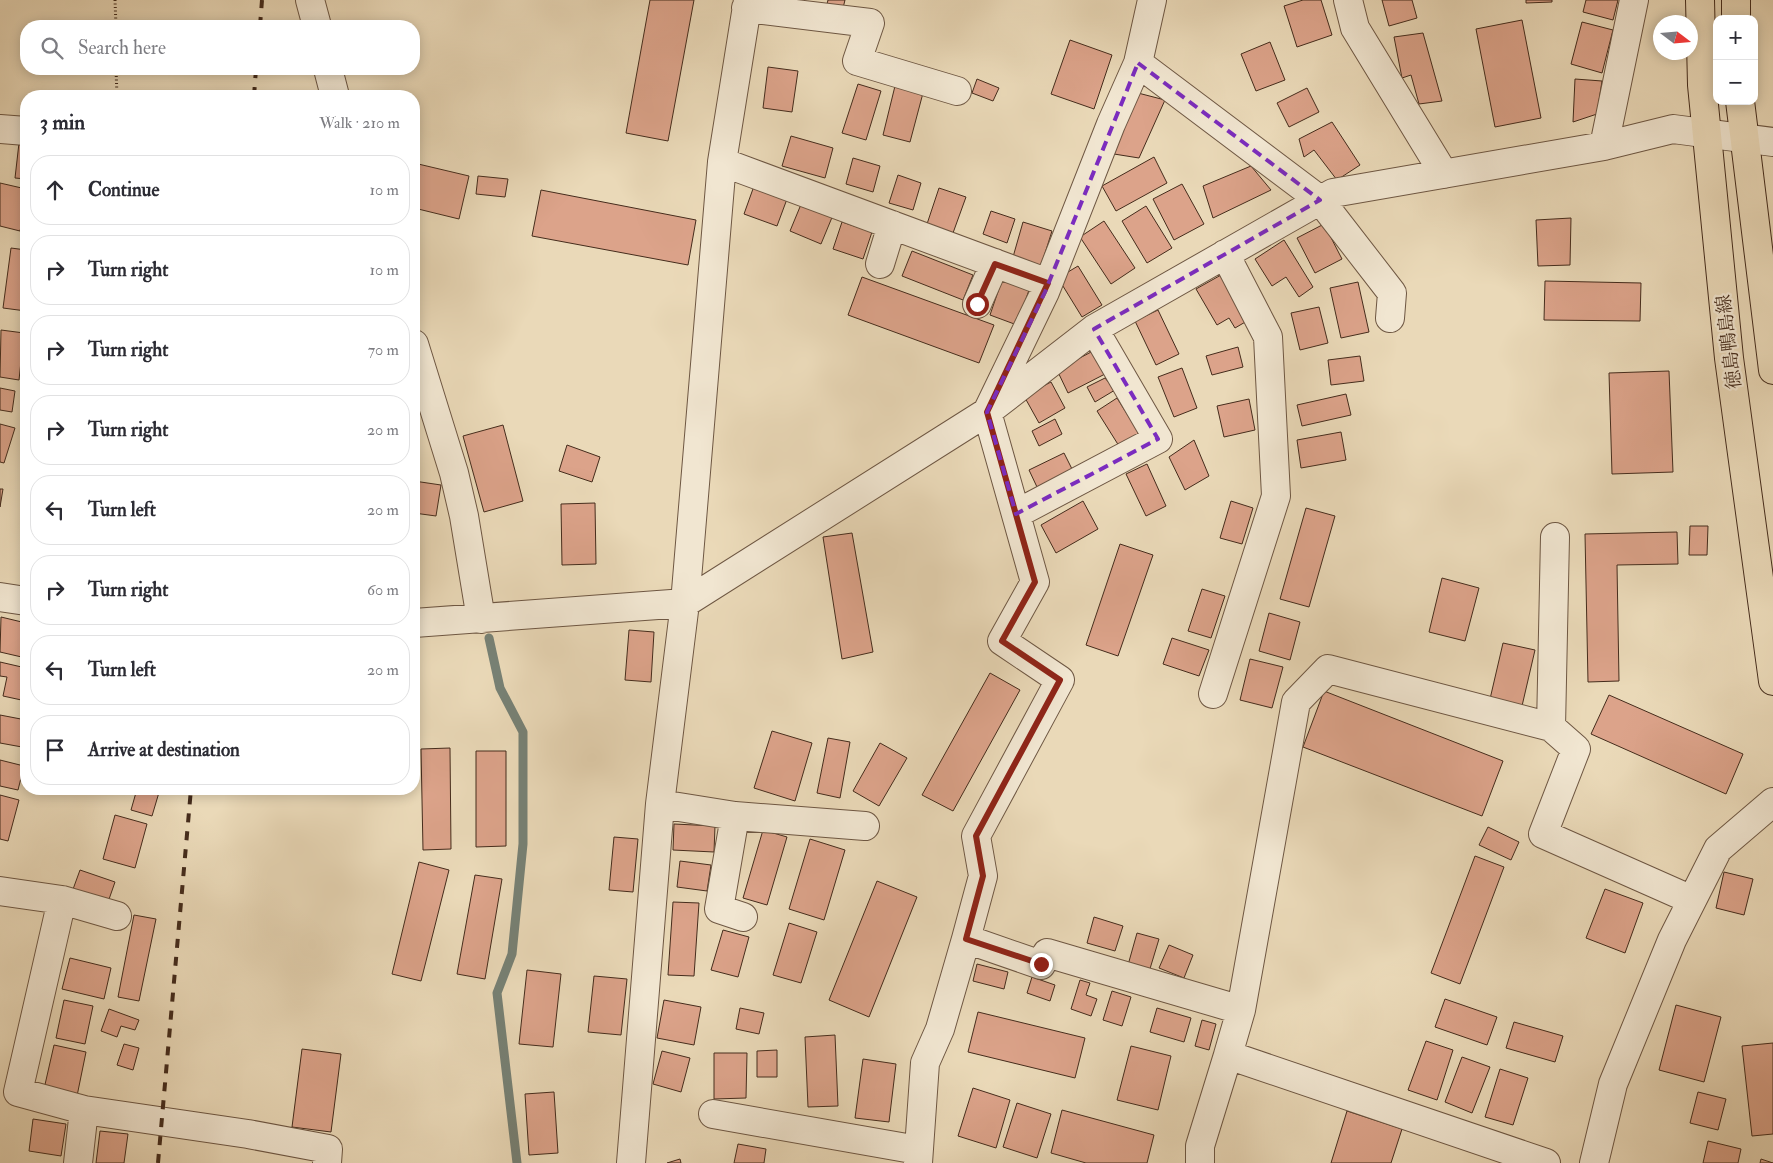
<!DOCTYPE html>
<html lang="en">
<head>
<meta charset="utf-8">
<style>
	body { margin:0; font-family:"IM FELL Double Pica","Noto Serif JP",serif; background:#f7f7f7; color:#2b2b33 }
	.controls { position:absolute; right:15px; top:15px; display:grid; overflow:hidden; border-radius:10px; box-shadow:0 2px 12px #0003 }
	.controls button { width:45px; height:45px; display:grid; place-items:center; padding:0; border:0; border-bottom:1px solid #e1e1e2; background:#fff; color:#2b2b33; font:25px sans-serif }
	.compass { position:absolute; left:1653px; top:15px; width:45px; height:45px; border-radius:50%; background:#fff; box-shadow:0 2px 12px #0003; rotate:106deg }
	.stop { position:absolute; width:15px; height:15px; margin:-11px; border:4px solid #8f2418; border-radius:50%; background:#fff }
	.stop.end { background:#8f2418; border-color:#fff; box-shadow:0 1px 5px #0008 }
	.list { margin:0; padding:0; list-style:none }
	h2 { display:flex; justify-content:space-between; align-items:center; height:65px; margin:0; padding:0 20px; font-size:21px }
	h2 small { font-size:16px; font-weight:400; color:#7c7c81 }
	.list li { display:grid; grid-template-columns:32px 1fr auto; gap:15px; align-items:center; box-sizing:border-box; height:70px; margin:0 10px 10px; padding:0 10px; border:1px solid #e1e1e2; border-radius:20px }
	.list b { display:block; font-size:19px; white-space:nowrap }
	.list em { font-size:16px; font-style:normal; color:#7c7c81 }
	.icon { flex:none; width:28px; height:28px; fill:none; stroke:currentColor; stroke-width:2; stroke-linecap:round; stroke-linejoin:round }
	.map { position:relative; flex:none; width:1773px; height:1163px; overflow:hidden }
	.search { position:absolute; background:#fff; box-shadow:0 2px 12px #0003; left:20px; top:20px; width:400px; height:55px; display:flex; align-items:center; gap:12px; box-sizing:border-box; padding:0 18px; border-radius:20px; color:#7c7c81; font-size:19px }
	.panel { position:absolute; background:#fff; box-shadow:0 2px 12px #0003; left:20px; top:90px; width:400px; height:705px; border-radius:20px }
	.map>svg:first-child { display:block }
</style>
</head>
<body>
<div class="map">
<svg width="1773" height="1163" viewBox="0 0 1773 1163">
	<rect width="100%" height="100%" fill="#ead9b8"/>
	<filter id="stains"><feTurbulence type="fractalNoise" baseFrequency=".004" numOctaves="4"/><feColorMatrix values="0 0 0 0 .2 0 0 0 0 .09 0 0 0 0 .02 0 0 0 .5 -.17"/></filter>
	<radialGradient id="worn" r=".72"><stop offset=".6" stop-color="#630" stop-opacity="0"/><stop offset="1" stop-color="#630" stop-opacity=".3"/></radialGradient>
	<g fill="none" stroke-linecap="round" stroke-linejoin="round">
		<path stroke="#778175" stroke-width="9" d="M489,638L500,688L523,732V844L512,954L497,993L517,1163"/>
	</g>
	<path fill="#dca38a" stroke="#452c1c" d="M650,0H694L668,141L626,133Z
		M828,0H845L843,8L827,4Z
		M1303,0H1321L1332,35L1297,47L1284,6Z
		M1382,0H1412L1417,18L1389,26Z
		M1526,0H1552V2L1526,3Z
		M1586,0H1618L1613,20L1583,12Z
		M1522,20L1541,118L1495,127L1476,29Z
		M1582,22L1613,30L1602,73L1571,64Z
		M1423,33L1442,101L1419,104L1411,75L1402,78L1394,37Z
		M1070,40L1112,55L1094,109L1051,94Z
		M1270,42L1285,80L1256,91L1241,54Z
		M768,67L798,71L792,112L763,108Z
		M977,79L999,88L993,101L972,93Z
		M1575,79L1602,81L1597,114L1573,122Z
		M858,84L881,91L866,140L842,133Z
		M895,86L923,93L910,142L883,135Z
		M1307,88L1319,112L1289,127L1277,103Z
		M1138,93L1165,100L1139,158L1114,154Z
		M1332,122L1360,165L1337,180L1314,150L1304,157L1299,139Z
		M791,136L833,148L825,178L782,166Z
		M19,143L26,144V179L15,178Z
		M1154,157L1167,183L1116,211L1102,186Z
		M853,158L880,166L873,192L846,184Z
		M414,163L469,176L459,219L414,208Z
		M1251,166L1271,190L1213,218L1203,186Z
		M898,175L921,183L913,210L889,203Z
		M478,176L508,179L505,197L476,194Z
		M0,183L26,189V201L20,231L0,226Z
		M1182,184L1204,224L1174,240L1153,199Z
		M754,186L787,199L777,226L744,214Z
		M939,188L966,197L953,233L927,224Z
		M541,190L696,220L688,265L532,236Z
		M802,202L833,215L821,244L790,231Z
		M1146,206L1172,248L1147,263L1122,221Z
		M991,211L1015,219L1007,243L983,234Z
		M1571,218L1570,265L1538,266L1536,220Z
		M1104,221L1135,268L1111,284L1080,237Z
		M842,222L872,232L863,259L833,249Z
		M1023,222L1052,231L1041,266L1013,257Z
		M1324,224L1342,259L1315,273L1297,238Z
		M1284,240L1313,287L1299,297L1286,277L1272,286L1255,259Z
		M11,248L26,250V311L3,308Z
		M912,251L973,275L963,300L902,276Z
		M1078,266L1102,305L1082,317L1058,278Z
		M1221,275L1247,321L1235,328L1229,318L1217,325L1196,289Z
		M862,277L994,325L979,363L848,315Z
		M1002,280L1029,290L1017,325L990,315Z
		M1545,281L1641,283L1640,321L1544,320Z
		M1358,282L1369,332L1341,338L1330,288Z
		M1319,307L1328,343L1300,350L1291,313Z
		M1158,310L1179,354L1156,365L1135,321Z
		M1,330L24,333L19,380L0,377Z
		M1238,347L1243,367L1212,375L1206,356Z
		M1093,351L1105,374L1068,393L1057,370Z
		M1360,356L1364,381L1331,385L1328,360Z
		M1182,368L1197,408L1174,417L1158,377Z
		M1669,371L1673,472L1612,474L1609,373Z
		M1105,378L1115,390L1095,402L1087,387Z
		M1051,382L1065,408L1039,423L1024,396Z
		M0,388L15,391L12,412L0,410Z
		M1346,394L1351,415L1302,426L1297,405Z
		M1117,398L1139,433L1119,446L1097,411Z
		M1249,399L1255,430L1224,437L1217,406Z
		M1055,419L1062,434L1039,446L1032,431Z
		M0,424L15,428L4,463L0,462Z
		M503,425L523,501L484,512L463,436Z
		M1341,432L1346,460L1301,468L1297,440Z
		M1194,440L1209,476L1185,490L1169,457Z
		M567,445L600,457L592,482L559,471Z
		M1064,453L1072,469L1037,487L1029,470Z
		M1147,464L1166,506L1146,516L1126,474Z
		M414,481L441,485L436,516L414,513Z
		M0,489H3L0,507Z
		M1083,501L1098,529L1056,553L1041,525Z
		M1231,501L1253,508L1242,544L1220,538Z
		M595,503L596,564L562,565L561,504Z
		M1306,508L1335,516L1309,607L1280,599Z
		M1690,526H1708L1707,555H1689Z
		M1677,532L1678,564L1617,565L1619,681L1588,682L1585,534Z
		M852,533L873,652L842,659L823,537Z
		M1120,544L1153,555L1118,656L1086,645Z
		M1442,578L1479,588L1465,641L1429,632Z
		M1202,589L1225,596L1211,638L1188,631Z
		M1269,613L1300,622L1290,660L1259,651Z
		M1,617L26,623V658L0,652Z
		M629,630L654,632L651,682L625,680Z
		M1172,638L1209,650L1199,676L1163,664Z
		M1503,643L1535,650L1522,706L1490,699Z
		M1250,659L1283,667L1272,708L1240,700Z
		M0,662L26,668V701L3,696L7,677L0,676Z
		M990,673L1020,690L953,811L922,795Z
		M1324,691L1503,761L1482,816L1303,747Z
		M1609,695L1743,754L1726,794L1591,734Z
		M0,715L26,720L22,747L0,743Z
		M772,731L812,743L795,801L754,788Z
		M828,738L850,742L840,798L817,793Z
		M880,743L907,758L879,806L853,791Z
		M450,748L451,849L423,850L421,749Z
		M476,751H506V846L476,847Z
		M0,760L24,766L18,790L0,786Z
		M137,789H160L152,816L131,810Z
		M0,795L19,800L8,841L0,839Z
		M115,815L147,824L135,868L103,859Z
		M674,824L715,826L714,852L673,850Z
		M1488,827L1519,842L1511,860L1479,845Z
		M763,830L787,837L767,905L743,898Z
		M614,837L638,839L633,892L609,890Z
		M810,839L845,850L824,920L789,909Z
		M1475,856L1504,867L1460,984L1431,973Z
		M680,861L711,865L707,891L677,887Z
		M419,862L449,870L421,981L392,974Z
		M80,870L115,882L107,905L72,892Z
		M1724,872L1753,879L1744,915L1716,908Z
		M475,875L502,879L485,979L457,974Z
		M877,881L917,897L869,1017L829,1000Z
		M1605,889L1643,903L1625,953L1586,938Z
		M673,902L699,903L694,976L668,975Z
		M134,915L156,919L139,1001L118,997Z
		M1094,917L1123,926L1115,951L1087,943Z
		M789,923L817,932L801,983L773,975Z
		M723,930L749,937L738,977L711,970Z
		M1137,933L1159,939L1149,972L1128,965Z
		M1169,945L1193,955L1184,978L1159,968Z
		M70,958L111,968L104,999L62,989Z
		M977,964L1008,972L1004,989L973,981Z
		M527,970L561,974L553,1047L519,1044Z
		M594,976L627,979L621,1035L588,1032Z
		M1032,977L1055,985L1050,1001L1027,993Z
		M1080,980L1090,983L1086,995L1097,999L1091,1016L1071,1009Z
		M1112,991L1131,997L1122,1026L1103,1020Z
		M1445,999L1497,1017L1487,1045L1435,1027Z
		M64,1000L93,1006L85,1044L56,1038Z
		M664,1000L701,1007L694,1045L657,1038Z
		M1676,1005L1721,1017L1704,1082L1659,1070Z
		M740,1008L764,1013L759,1034L736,1029Z
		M1157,1008L1191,1018L1184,1042L1150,1032Z
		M109,1009L139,1020L135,1030L121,1026L117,1037L101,1031Z
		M978,1012L1085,1038L1075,1078L968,1052Z
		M1202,1020L1216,1024L1209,1050L1195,1046Z
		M1514,1022L1563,1036L1555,1062L1506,1048Z
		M835,1035L838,1106L808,1107L805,1037Z
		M1426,1041L1453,1050L1437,1100L1408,1090Z
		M1773,1043V1134L1752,1136L1742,1046Z
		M124,1044L139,1048L133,1070L117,1065Z
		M54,1045L86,1052L77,1096L44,1089Z
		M1131,1046L1171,1056L1158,1110L1117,1100Z
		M302,1049L341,1054L331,1132L292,1127Z
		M777,1050V1077H757V1051Z
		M662,1051L690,1058L681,1092L653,1084Z
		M714,1053H747L746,1098L714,1099Z
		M1462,1057L1490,1067L1472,1113L1445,1102Z
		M863,1059L896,1064L889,1122L855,1118Z
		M1500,1069L1528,1078L1513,1125L1485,1117Z
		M973,1088L1010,1100L996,1148L958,1136Z
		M554,1092L558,1153L529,1155L525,1094Z
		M1698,1092L1726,1099L1718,1130L1690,1123Z
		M1017,1103L1051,1114L1037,1158L1003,1147Z
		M1062,1110L1154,1135L1147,1163H1086L1051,1153Z
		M1347,1111L1402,1129L1391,1163H1331Z
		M33,1119L66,1124L61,1156L29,1151Z
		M100,1131L128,1134L124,1163H96Z
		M1708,1141L1741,1149L1738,1163H1703Z
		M738,1144L766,1149L764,1163H734Z
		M680,1159L681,1163H667Z
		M1761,1159L1773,1163H1760Z"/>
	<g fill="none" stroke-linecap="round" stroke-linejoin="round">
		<g stroke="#6e5743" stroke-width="30">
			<path id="minor" d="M310,0L317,26
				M1348,0L1355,28L1444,174
				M746,8L870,23L857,61L957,91
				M1138,63L1152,0
				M328,69L335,96
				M0,129L26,131
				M1604,146L1634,0
				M722,162L1048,283
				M880,264L892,225
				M977,304L995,263
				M414,344L454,473L464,516L481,619
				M1016,514L1158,439L1094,329
				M1555,537L1551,727L1576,749L1543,834L1692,900
				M0,597L26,601
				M414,623L685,603L987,412L1094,329L1333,193L1604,146L1673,129L1773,142
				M1213,694L1276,496L1268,337L1225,254
				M660,804L735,816L865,826
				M735,816L719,909L743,917
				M0,891L62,900
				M966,939L983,876L976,836L1060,680L1002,641L1035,582L987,412L1045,292L1111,124L1138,63L1320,200L1392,293L1390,318
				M1241,1010L1296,702L1328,669L1551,727
				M84,1110L248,1134L328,1149L327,1163
				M713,1114L918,1150
				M78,1163L84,1110L18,1092L62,900L117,916
				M631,1163L660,804L685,603L722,162L748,0
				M918,1163L925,1063L940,1029L966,939L1041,965L1047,953L1241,1010L1228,1055L1546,1163
				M1200,1163V1146L1228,1055
				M1594,1163L1613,1084L1672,940L1718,849L1773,802"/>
		</g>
		<g stroke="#452c1c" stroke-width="30">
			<path id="major" d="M1700,0L1702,85L1729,358L1773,681
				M1736,0V19
				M1740,101L1773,370"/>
		</g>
		<path stroke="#452c1c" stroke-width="3" stroke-dasharray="1 2.5" stroke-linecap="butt" d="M115,0L116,26
			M116,69L117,96"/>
		<use href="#minor" stroke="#f1e6d1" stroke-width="28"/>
		<use href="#major" stroke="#ead9b8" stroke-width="28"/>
		<path stroke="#452c1c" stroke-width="4" stroke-dasharray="9 9" stroke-linecap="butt" d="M260,26L262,0
			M254,96L256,69
			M158,1163L191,789"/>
	</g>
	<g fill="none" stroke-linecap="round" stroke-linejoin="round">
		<path stroke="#8f2418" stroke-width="6" d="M977,304L995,264L1048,283L987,412L1035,582L1002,641L1060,680L976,836L983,876L966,939L1041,964"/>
	</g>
	<path fill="none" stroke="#7b2cbf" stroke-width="4" stroke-dasharray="10 6" stroke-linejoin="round" d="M1138,63L1320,200L1094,329L1158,439L1016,514L987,412L1045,292Z"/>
	<g text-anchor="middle" stroke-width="4.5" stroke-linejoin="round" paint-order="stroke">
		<g font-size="19" fill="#452c1c" stroke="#f1e6d1">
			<text transform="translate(1728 342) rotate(-97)" y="7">徳島鴨島線</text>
		</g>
	</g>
	<rect width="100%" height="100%" filter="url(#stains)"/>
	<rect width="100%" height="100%" fill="url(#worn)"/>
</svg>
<div class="controls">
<button>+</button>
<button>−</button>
</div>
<svg class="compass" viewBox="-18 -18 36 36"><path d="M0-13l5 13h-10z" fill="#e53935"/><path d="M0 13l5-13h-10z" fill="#7c7c81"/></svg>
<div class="stop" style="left:977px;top:304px"></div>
<div class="stop end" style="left:1041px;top:964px"></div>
<div class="search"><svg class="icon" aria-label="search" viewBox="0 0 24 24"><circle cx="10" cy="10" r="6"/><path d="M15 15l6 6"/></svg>Search here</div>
<section class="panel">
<h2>3 min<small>Walk · 210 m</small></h2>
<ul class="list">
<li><svg class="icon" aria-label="ahead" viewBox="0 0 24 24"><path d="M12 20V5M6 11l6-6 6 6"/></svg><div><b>Continue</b></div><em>10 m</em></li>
<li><svg class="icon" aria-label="right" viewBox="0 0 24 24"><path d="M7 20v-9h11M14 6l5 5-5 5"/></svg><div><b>Turn right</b></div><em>10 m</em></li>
<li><svg class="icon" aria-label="right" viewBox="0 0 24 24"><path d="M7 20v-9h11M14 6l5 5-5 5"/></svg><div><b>Turn right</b></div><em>70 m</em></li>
<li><svg class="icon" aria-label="right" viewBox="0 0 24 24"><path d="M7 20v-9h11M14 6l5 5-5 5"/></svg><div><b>Turn right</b></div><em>20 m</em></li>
<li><svg class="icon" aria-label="left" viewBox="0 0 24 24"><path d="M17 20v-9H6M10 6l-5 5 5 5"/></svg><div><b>Turn left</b></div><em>20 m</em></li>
<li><svg class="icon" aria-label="right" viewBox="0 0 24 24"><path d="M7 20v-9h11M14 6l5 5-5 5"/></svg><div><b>Turn right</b></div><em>60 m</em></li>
<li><svg class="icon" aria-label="left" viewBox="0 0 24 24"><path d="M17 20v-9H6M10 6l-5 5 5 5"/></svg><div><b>Turn left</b></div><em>20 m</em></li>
<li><svg class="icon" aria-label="arrive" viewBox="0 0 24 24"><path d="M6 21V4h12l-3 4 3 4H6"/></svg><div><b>Arrive at destination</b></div></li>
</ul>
</section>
</div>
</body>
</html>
